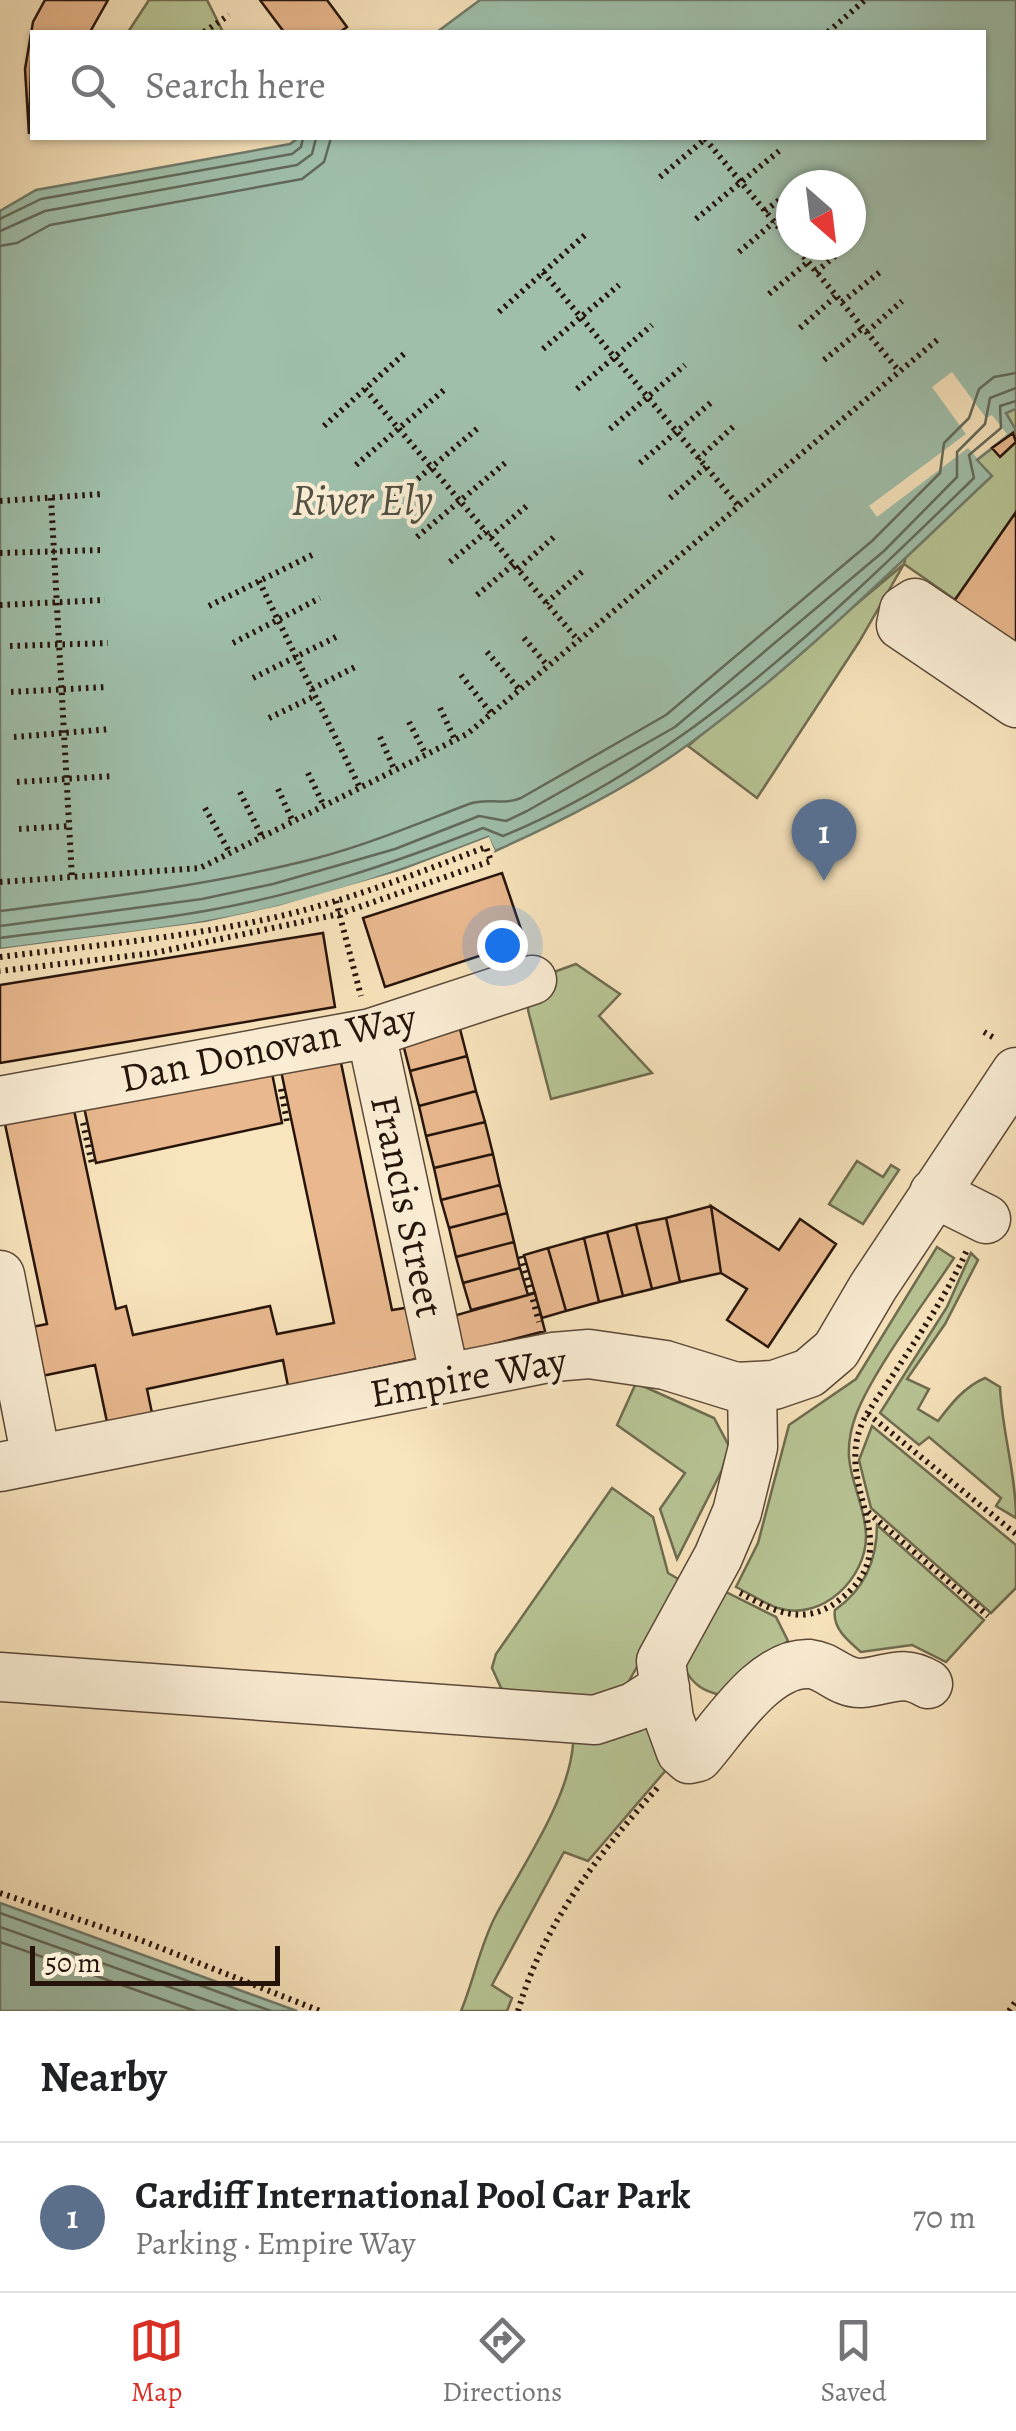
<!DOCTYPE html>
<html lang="en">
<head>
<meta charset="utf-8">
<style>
	body { margin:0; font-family:Alegreya,serif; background:#f2f2f2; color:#202124 }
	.compass { position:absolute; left:776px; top:170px; width:90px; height:90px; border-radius:50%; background:#fff; box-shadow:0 2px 8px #0004; rotate:152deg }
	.scale { position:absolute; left:30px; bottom:25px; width:250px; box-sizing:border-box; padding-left:10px; border:5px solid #26140b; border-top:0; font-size:28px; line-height:35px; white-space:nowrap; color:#26140b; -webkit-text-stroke:8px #faedd4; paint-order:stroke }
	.you { position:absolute; left:502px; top:945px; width:35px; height:35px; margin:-25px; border:8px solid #fff; border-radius:50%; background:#1a73e8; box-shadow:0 0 0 15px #1a73e833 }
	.badge { display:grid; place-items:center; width:65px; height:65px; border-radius:50%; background:#d93025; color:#fff; font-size:32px; font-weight:700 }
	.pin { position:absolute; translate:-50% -82px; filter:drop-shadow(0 2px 5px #0008) }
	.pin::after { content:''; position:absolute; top:52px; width:35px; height:30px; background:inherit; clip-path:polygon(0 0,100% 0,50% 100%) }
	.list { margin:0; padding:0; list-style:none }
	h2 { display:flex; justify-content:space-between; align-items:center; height:130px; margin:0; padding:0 40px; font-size:42px }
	h2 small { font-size:32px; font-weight:400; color:#757577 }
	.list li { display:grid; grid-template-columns:65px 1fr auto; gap:30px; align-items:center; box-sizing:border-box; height:150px; padding:0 40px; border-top:2px solid #e0e0e0 }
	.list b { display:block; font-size:38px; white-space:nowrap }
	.list p { margin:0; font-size:32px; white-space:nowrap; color:#757577 }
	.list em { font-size:32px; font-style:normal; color:#757577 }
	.icon { flex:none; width:55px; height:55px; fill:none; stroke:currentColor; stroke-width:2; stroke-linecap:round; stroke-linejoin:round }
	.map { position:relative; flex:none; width:1016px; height:2011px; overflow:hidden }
	.search { position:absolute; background:#fff; box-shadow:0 2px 8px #0004; left:30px; right:30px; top:30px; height:110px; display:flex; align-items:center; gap:25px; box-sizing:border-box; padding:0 35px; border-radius:0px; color:#757577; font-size:38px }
	.sheet { height:280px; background:#fff }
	nav { display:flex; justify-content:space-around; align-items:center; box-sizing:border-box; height:140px; border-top:2px solid #e0e0e0; background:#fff; font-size:28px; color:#757577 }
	nav a { display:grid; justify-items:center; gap:5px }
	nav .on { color:#d93025 }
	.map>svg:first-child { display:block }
</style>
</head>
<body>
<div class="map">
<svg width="1016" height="2011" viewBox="0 0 1016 2011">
	<rect width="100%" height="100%" fill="#f8e4bd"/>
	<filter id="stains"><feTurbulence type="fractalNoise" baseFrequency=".002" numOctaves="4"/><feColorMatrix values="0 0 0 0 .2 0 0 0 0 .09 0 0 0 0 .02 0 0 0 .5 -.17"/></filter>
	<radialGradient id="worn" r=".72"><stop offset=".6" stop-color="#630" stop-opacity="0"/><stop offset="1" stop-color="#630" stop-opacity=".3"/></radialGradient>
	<path fill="#b8c595" stroke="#6f6c50" stroke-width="2.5" d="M149,0H207L223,32H128Z
		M1016,106V642L904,564L859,642L757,798L688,746L904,564Z
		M576,964L620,994L599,1016L652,1073L551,1099L528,1010L532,980Z
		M857,1161L883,1177L891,1165L899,1170L863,1224L829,1204Z
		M937,1247L954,1258C926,1301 873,1370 856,1415C836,1468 864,1490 866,1535C867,1578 822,1622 778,1608C764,1603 750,1594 736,1587L758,1543L789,1425L856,1379Z
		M971,1253L978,1260L945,1324L907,1379L929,1389L918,1409L938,1421C951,1404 964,1387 985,1378L1000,1387C1002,1432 1016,1473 1016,1518L996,1506L1001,1498L929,1437L919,1445L880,1413L947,1307Z
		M636,1383L714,1418L729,1446L722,1470L677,1559L660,1509L685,1473L617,1425Z
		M872,1426L1016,1545V1588L991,1613L871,1508L859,1460Z
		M612,1488L653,1517L668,1573L685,1583L626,1686L610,1699L502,1690L492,1668L496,1654Z
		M877,1525L984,1620L946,1662L912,1645L861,1652C848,1641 832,1628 835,1610C865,1589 877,1560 877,1525Z
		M726,1592L776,1617L788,1641L721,1695C702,1691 693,1684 684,1668Z
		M647,1724L666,1770L588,1861L564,1852L492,1985L512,1998L507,2011H461C474,1980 480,1945 496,1915C522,1867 569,1799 573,1744L577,1739Z"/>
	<path fill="#9fbfab" stroke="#6f7b6b" stroke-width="2.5" fill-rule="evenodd" d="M480,0H1016V409L1006,413L1016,430L977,460L992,476C894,568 798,665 689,744C635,784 556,824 495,851L488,837C396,873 302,906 204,922C136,933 68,940 0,949V211L36,190L290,144L298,138H984V32H437ZM791,185H851V245H791Z
		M0,1903L297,2011H0Z"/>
	<path fill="#f8e4bd" d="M952,372L986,418L992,415L1007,434L977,458L968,448L877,517L869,506L966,434L932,387Z
		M489,837L495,851L490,852L486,843L405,875L279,911L206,926L0,954V949L206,922L278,906L403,870Z"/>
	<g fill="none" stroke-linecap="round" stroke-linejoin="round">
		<path stroke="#626a5b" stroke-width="2.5" d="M0,219L41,199L292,154L301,147L303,138
			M0,231L45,211L297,165L312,154L316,138
			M0,246L17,243L50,225L302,179L324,162L331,138
			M0,911C107,897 213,885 317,858C370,844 419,823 469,804C488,797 503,806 521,798L666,715L872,541L940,473L944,443L969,418L979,389L994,377L1016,373
			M0,926L202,899L273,884L395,849L479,816L506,821L527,811L675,727L884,551L957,477V452L985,424L990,398L1016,388
			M0,938C68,929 137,923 205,911C302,894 392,864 483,828L503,836C686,761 835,613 974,478L969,455L1001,428L1000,406L1016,401
			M0,1913L271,2011
			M0,1927L237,2011
			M0,1942L195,2011"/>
	</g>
	<path fill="#e9b88e" stroke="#26140b" stroke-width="2.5" d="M45,0H108L90,32H32L29,134L25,69L33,22Z
		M260,0H327L347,27L340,32H284Z
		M1013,433L1016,442L1000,457L992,448Z
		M1016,512V649L952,604Z
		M502,873L525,941L385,987L363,918Z
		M323,933L335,1007L0,1063V985Z
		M460,1029L467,1056L410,1071L403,1044Z
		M339,1053L392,1310L411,1307L421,1358L288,1386L283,1360L147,1389L152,1413L107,1422L95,1365L37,1377L27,1328L47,1324L5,1124L74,1110L116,1309L126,1306L133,1335L270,1306L277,1334L334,1323L280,1066Z
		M467,1056L476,1091L419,1106L410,1071Z
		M271,1068L282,1123L96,1163L84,1107Z
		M476,1091L485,1122L426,1136L419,1106Z
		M485,1122L493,1154L434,1168L426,1136Z
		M493,1154L500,1185L441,1200L434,1168Z
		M500,1185L507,1213L449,1228L441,1200Z
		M711,1206L721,1273L680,1282L666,1218Z
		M711,1206L779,1250L800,1219L836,1244L768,1347L727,1320L747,1289L721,1273Z
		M507,1213L514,1242L456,1257L449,1228Z
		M666,1218L680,1282L652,1289L636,1224Z
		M636,1224L652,1289L623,1296L607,1232Z
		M607,1232L623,1296L599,1302L584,1238Z
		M584,1238L599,1302L566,1311L548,1248Z
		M514,1242L520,1268L463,1283L456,1257Z
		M548,1248L566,1311L542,1318L524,1255Z
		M520,1268L528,1295L471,1310L463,1283Z
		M535,1293L545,1331L455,1354L446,1318Z"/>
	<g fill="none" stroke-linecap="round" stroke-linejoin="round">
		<g stroke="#5a4838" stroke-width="51">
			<path id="minor" d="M1016,671L915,603L904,610L901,625L1016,703
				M371,1033L445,1378
				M0,1101L371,1033L532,980
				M934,1193L986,1219
				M0,1275L36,1458
				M752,1387L753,1447L737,1512L718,1557L661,1661L669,1719L681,1752L689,1759L698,1757C725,1726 765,1661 810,1664C829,1666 841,1684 861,1683C887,1681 902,1668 928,1684
				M0,1467L553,1357L589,1354L665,1365L736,1387L774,1385L809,1373L836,1350L873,1287L1016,1072
				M0,1677L595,1720L634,1707L665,1687"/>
		</g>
		<path stroke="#26140b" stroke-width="6" stroke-dasharray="2.5 5" stroke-linecap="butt" d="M204,32L229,15
			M828,32L865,0
			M705,139L791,242
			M660,177L705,139
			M798,185L804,180
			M765,211L791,191
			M696,219L779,151
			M794,245L899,371
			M739,252L774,222
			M543,272L738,505
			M816,272L848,245
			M769,294L808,262
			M842,302L880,272
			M499,312L586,234
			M800,328L836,296
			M867,332L902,301
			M543,349L619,285
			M824,360L863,328
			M365,389L577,639
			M577,389L652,325
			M324,426L406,352
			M610,429L685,365
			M698,459L735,425
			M640,463L714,400
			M356,465L444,390
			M51,498L72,878
			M670,498L706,467
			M0,501L102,494
			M389,503L478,428
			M417,537L505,463
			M490,537L529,504
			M0,553L103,550
			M450,562L486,532
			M518,569L555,536
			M259,581L360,788
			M477,595L514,564
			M546,603L584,570
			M0,605L105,600
			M209,606L312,555
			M524,638L547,665
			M233,643L320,598
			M10,646L108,643
			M487,652L519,689
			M461,675L491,713
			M253,678L340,635
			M312,689L355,667
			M11,692L107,687
			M440,708L455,740
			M269,718L315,696
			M409,722L426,755
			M14,737L111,729
			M380,737L395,771
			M308,773L324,806
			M17,782L113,776
			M278,789L293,822
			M240,792L262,837
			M205,808L230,853
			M19,829L70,826
			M0,882L200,868L467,734L937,340
			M336,901L361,996
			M0,957C96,945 195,937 289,914C357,897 421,872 486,847L491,861L339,914L154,953L0,971
			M984,1032L996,1039
			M281,1089L287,1122
			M83,1123L92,1164
			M521,1256L539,1322
			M868,1414L1016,1534
			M868,1512L988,1616
			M740,1593C774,1611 803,1627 838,1601C910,1547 835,1492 861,1426C867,1411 880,1395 889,1381C917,1338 946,1297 967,1250
			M0,1893L143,1941L320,2011
			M518,2011C544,1922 599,1854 659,1786
			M1009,2011L1016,2001"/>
		<use href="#minor" stroke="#faedd4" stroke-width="48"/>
	</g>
	<g text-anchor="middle" stroke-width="8" stroke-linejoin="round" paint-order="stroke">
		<g font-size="40" fill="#26140b" stroke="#faedd4">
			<text transform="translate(268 1047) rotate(-12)" y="14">Dan Donovan Way</text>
			<text transform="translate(408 1206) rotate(78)" y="14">Francis Street</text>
			<text transform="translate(468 1376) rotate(-10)" y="14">Empire Way</text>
		</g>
		<g font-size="42" font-style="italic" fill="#505043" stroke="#faedd4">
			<text x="362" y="514">River Ely</text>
		</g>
	</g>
	<rect width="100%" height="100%" filter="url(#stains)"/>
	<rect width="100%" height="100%" fill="url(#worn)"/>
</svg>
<svg class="compass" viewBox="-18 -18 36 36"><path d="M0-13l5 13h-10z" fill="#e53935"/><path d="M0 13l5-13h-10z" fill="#757577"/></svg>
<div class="scale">50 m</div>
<div class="you"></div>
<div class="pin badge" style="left:824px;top:881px;background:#5c6f8a">1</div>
<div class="search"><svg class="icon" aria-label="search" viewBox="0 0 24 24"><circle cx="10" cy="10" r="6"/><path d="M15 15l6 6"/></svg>Search here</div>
</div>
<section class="sheet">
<h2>Nearby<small></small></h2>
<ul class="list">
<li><span class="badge" style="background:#5c6f8a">1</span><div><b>Cardiff International Pool Car Park</b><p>Parking · Empire Way</p></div><em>70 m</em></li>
</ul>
</section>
<nav>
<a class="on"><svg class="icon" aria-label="map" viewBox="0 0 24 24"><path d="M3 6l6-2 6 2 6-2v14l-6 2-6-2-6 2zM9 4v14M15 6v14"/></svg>Map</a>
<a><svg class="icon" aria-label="directions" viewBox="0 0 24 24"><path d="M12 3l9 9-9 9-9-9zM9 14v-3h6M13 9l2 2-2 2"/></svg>Directions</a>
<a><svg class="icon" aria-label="saved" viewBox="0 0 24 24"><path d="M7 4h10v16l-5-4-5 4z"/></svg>Saved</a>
</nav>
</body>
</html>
